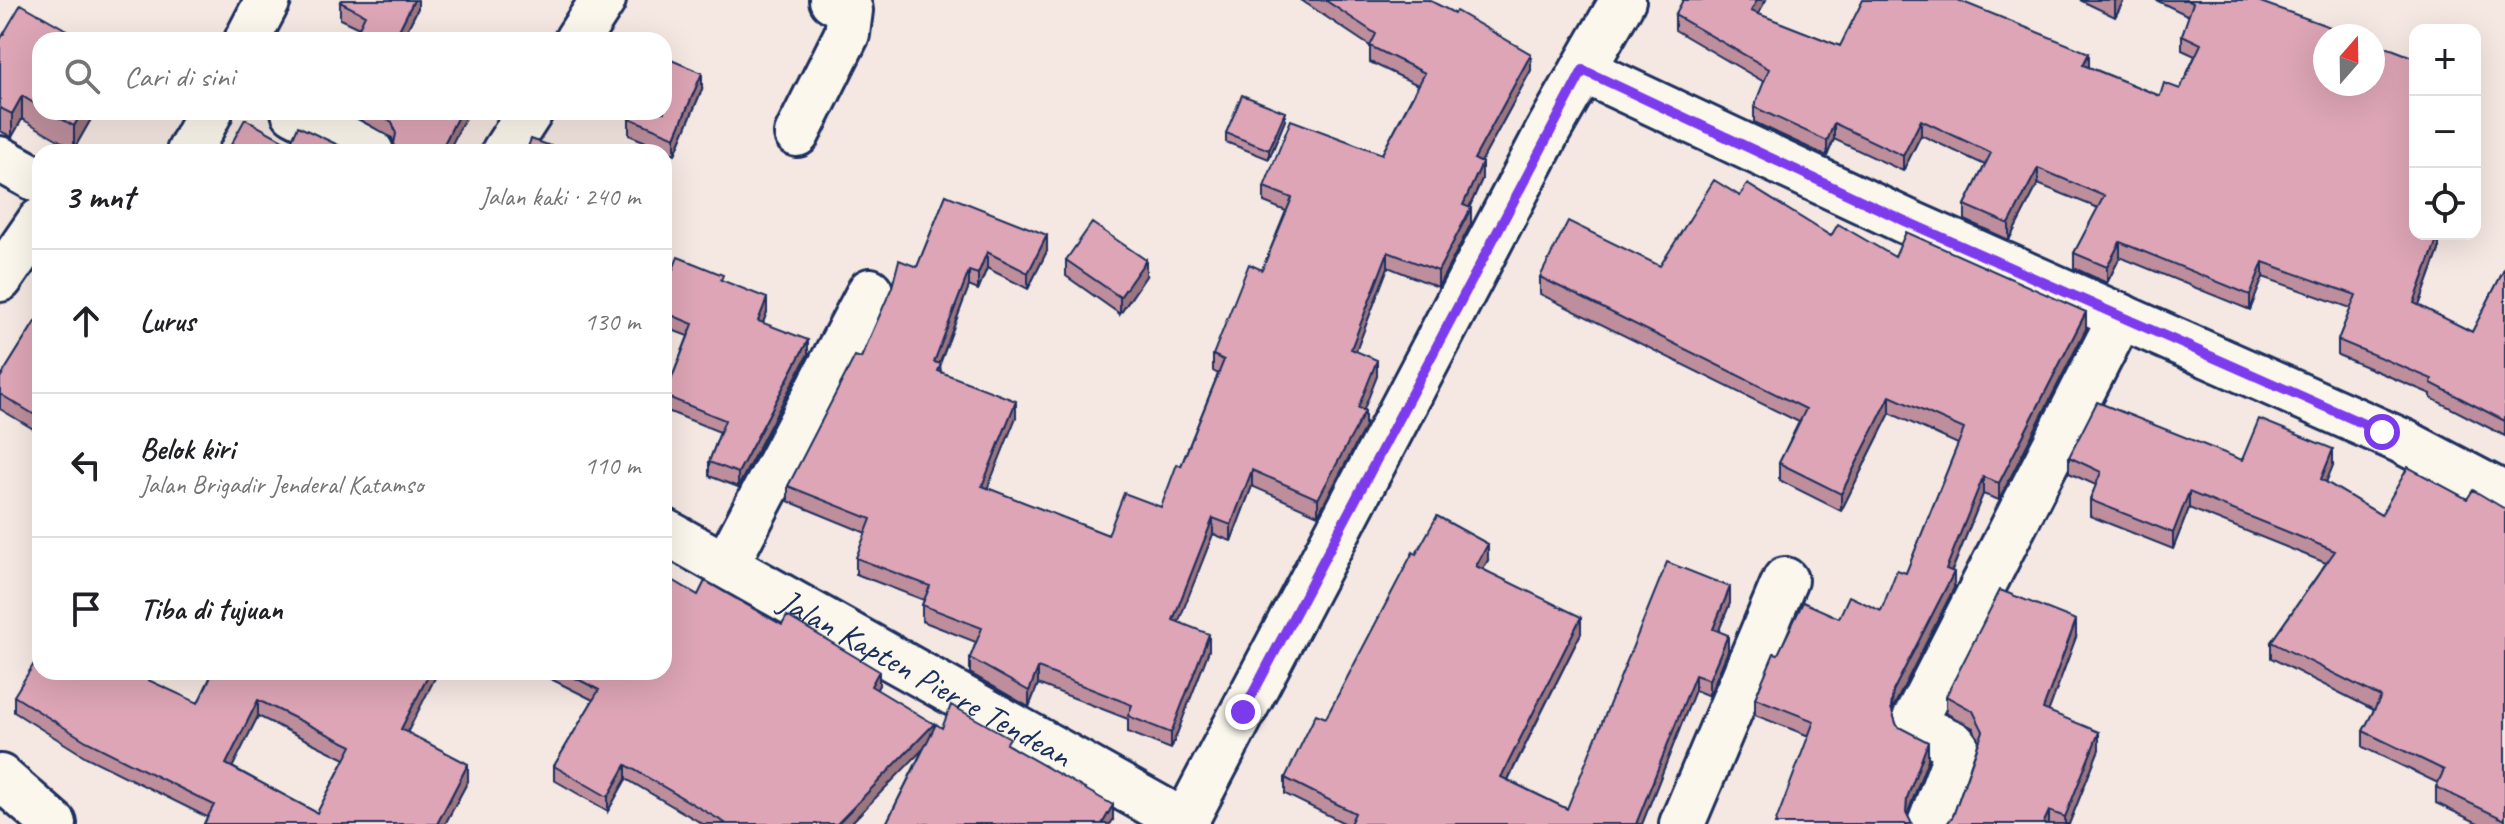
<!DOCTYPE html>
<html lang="id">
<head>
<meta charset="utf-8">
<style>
	body { margin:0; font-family:Caveat,sans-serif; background:#f2f2f2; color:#202124 }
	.controls { position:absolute; right:24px; top:24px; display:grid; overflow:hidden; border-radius:16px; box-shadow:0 8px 32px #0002 }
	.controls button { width:72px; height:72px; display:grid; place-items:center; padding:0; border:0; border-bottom:2px solid #e0e0e0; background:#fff; color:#202124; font:40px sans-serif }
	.compass { position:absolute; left:2313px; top:24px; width:72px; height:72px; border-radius:50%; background:#fff; box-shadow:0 8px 32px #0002; rotate:20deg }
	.stop { position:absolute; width:24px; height:24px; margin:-18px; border:6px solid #7c3aed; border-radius:50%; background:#fff }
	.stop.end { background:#7c3aed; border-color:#fff; box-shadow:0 2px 8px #0008 }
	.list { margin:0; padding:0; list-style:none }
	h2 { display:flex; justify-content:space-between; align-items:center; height:104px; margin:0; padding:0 32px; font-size:34px }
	h2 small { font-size:26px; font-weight:400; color:#757577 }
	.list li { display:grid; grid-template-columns:52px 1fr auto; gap:24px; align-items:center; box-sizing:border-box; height:144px; padding:0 32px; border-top:2px solid #e0e0e0 }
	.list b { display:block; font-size:30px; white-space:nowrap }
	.list p { margin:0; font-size:26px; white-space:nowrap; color:#757577 }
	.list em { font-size:26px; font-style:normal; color:#757577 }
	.icon { flex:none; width:44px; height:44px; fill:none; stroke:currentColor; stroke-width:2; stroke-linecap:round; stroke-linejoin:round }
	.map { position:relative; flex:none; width:2505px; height:824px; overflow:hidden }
	.search { position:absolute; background:#fff; box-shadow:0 8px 32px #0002; left:32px; top:32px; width:640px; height:88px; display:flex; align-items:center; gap:20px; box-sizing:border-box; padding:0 28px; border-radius:24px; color:#757577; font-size:30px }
	.panel { position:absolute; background:#fff; box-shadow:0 8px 32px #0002; left:32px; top:144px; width:640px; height:536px; border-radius:24px }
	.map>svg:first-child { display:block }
</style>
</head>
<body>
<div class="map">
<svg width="2505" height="824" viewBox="0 0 2505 824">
	<rect width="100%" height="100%" fill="#f5e7e1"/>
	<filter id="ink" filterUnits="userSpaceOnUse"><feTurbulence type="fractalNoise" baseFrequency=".0125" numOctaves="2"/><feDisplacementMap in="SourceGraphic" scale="16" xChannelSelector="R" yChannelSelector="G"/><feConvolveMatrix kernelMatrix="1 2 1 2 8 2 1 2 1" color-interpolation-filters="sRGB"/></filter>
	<g filter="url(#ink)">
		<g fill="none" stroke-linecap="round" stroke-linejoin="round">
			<g stroke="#1b2f5e" stroke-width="50">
				<g id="street">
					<path d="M247,40L268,0"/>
					<path d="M577,40L603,0"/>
					<path d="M1583,70L1905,221L2402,441L2505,495"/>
					<path d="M294,112L371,152"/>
					<path d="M797,134L847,34L850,10L832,0"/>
					<path d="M189,152L210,112"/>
					<path d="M504,152L530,112"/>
					<path d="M0,159L40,181"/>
					<path d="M0,279L40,221"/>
					<path id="s1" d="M664,531L1188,824"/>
					<path d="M726,565L870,291"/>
					<path d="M0,777L54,824"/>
					<path d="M1682,824L1785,580"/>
					<path d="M1930,824L1958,750L1953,743L1917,727L1915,719L2121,316"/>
				</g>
			</g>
			<g stroke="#1b2f5e" stroke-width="50">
				<path id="secondary" d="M1184,824L1548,131L1623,0"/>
			</g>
			<use href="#street" stroke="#fbf7ec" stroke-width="44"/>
			<use href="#secondary" stroke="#fbf7ec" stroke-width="44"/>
		</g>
		<path fill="#be8e9c" stroke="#1b2f5e" stroke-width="2" fill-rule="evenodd" d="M418,0V8L402,40H353L359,28L340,19V2Z
			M1301,0H1429L1531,70L1481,162L1482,179L1469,208L1471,224L1438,287L1388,267L1356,351L1377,376L1363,410L1365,427L1318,515L1252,486L1231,541L1213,534L1178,622L1209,650L1171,749L1128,732V719L1038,684L1029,707L970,673V658L976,642L922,621V605L924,600L856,574V558L866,533L788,501V486L861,358L917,267L946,195L1047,251L1028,289L987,268L978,290L969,286L940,364L941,372L1016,417L987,488L1108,535L1161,507L1181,466L1218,374L1213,371V355L1262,270L1286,211L1264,202V187L1382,154L1418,85L1370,62V46Z
			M2080,0H2124L2115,17Z
			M2156,0H2255L2439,234V250L2419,306L2472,332L2505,268V436L2431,398V394L2338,355V340L2351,308L2263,277L2250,310L2120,257L2107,283L2074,268V253L2098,208L2038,184L2009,240L1965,220V205L1985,165L1921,135L1903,171L1834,139L1827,156L1754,122V107L1764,82L1675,30V15L1758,14L1840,46L2089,67L2160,96L2180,89L2195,56L2182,50V35L2189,16Z
			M0,40H40V112H95L74,149L22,119L12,137L0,131Z
			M702,89L675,154L629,135V118Z
			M346,112H468L393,148L394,144L392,138Z
			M1285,120L1269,159L1226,142V133Z
			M1740,196L1831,236L1895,257L2086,329L1999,500L1983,494L1952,571L1954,588L1893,708L1892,712L1897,726L1928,759L1907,814L1809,736L1755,715V698L1778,654L1839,618L1881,611L1906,573L1958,444L1890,413L1841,511L1779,480V463L1799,422L1540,294V277L1660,266Z
			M1066,260L1146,276L1120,314L1066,276Z
			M723,281L767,312L763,323L808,354L738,487L709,476V462L720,432L665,410V396L688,336L664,327V292Z
			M40,314V433L0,409V378Z
			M40,440V461L38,460V444Z
			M2069,457L2242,460L2333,465L2326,482L2381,515L2467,499L2505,509V824H2480L2436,803V787L2438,783L2363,747V731L2374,710L2271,658V642L2326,563L2189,508L2173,549L2090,516V500L2096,485L2069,473Z
			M1416,554L1488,560L1483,569L1581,633L1508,780L1567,809L1730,603L1718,631L1728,651L1709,696L1695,690L1642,824H1346L1285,794V778L1326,718Z
			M698,595L879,685L876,690L934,729L942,728L1010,746L1113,820L1110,824H886L924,747L850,824H703L626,779L608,811L554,780V766L593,700L537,672H664Z
			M2076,637L2048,712L2099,749L2069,824H1947L1953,816L1979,741L1973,728L1946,713V696Z
			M213,672L407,732L468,781L445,824H204L207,817L86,757L14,712V696L198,703ZM258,716L345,759L317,813L232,767Z"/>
		<path fill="#9b747f" stroke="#1b2f5e" stroke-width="2" d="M414,0H418V8L402,40H394Z
			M1757,0H1766L1751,26V11Z
			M2116,0H2124L2115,17V2Z
			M2089,53V68L2083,65Z
			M1531,54V70L1474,175V159Z
			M702,73V89L675,154V137Z
			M22,96V119L12,137V114Z
			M82,112H95L74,149V126Z
			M460,112H468L448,152H440Z
			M1285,112V120L1269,159V150Z
			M1921,120V135L1903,171V156Z
			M1834,123V139L1827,156V141Z
			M1482,163V179L1463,221V205Z
			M2038,168V184L2009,240V224Z
			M1471,208V224L1438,287V271Z
			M2439,234V250L2414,319V303Z
			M1047,235V251L1028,289V273Z
			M2120,242V257L2107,283V267Z
			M987,252V268L978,290V274Z
			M1388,252V267L1351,364V349Z
			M1146,260V276L1120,314V297Z
			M2263,262V277L2250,310V295Z
			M969,271V286L934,378V362Z
			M767,298V312L758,335V321Z
			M2086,312V329L1999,500V483Z
			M808,340V354L738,487V473Z
			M1377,360V376L1359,422L1365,411V427L1318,515V499Z
			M1890,396V413L1841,511V494Z
			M1016,401V417L982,502V486Z
			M2333,449V465L2321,495V479Z
			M1252,470V486L1231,541V525Z
			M1983,477V494L1946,585V569Z
			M2189,492V508L2173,549V533Z
			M1213,518V534L1173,636V620Z
			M1488,544V560L1476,582V566Z
			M1954,572V588L1893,708L1891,725L1893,691Z
			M1730,587V603L1713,645V629Z
			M1581,617V633L1501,793V777Z
			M2076,620V637L2043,726V709Z
			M1209,634V650L1171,749V733Z
			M1728,635V651L1709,696V680Z
			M1038,668V684L1029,707V691Z
			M879,671V685L871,700V686Z
			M430,672H438L401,745V729Z
			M1695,675V690L1642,824H1636Z
			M258,700V716L226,780V764Z
			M934,724V738L850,824H837Z
			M2099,732V749L2069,824H2065V817Z
			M1928,742V759L1907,815L1906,812L1907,798Z
			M468,764V781L445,824H437Z
			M626,765V779L608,811V797Z
			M1113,805V820L1110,824H1102Z
			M2049,811V824H2043Z"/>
		<path fill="#dda5b5" stroke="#1b2f5e" stroke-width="2" fill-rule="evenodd" d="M342,0H414L394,40H353L365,15L340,2Z
			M1325,0H1429L1454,13L1456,11L1531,54L1474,159L1482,163L1463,205L1471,208L1438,271L1388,252L1351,349L1377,360L1358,408L1365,411L1318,499L1252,470L1231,525L1213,518L1173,620L1209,634L1171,733L1128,716L1132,705L1038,668L1029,691L970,658L982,628L922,605L930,586L856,558L871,519L788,486L855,356L861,358L892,287L899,260L917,267L946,195L1047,235L1028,273L987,252L978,274L969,271L934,362L941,364L938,371L1016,401L982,486L1108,535L1124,493L1161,507L1177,464L1181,466L1224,360L1213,355L1249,264L1262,270L1292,198L1264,187L1291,120L1382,154L1425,73L1370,46L1376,34Z
			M1683,0H1757L1751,11L1840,46L1863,0H1958L2089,53L2083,65L2160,96L2164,83L2180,89L2201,44L2182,35L2193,3L2187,0H2255L2355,36H2325V84H2373V42L2415,58V234H2439L2414,303L2472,332L2505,268V421L2431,383L2432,379L2338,340L2356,295L2263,262L2250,295L2120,242L2107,267L2074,253L2104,196L2038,168L2009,224L1965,205L1991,153L1921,120L1903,156L1834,123L1827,141L1754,107L1769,69L1675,15Z
			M21,4L84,40H40V107L22,96L12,114L0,108V40Z
			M664,57L702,73L675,137L629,118L632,112H664Z
			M1242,95L1285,112L1269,150L1226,133Z
			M49,112H82L74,126Z
			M374,112H460L440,152H389L393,148L396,134L392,122Z
			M245,119L290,144L298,126L353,152H227Z
			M531,139L568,152H526Z
			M1714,180L1740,196L1747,184L1831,236L1838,224L1895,257L1906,232L2086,312L1999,483L1983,477L1946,569L1954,572L1893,691L1891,708L1897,726L1928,742L1907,798L1906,812L1912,824H1775L1814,721L1755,698L1774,653L1778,654L1803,602L1839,618L1849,596L1881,611L1897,570L1906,573L1964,429L1890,396L1841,494L1779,463L1806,409L1540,277L1568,221L1660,266Z
			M1092,223L1146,260L1120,297L1066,260Z
			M678,257L723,275L721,280L767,298L758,321L808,340L738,473L709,462L725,420L665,396L693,324L664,312V292Z
			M40,314V418L0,394V378Z
			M2097,402L2242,460L2259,419L2333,449L2321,479L2381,515L2408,467L2467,499L2473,490L2505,509V820L2436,787L2444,770L2363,731L2381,697L2271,642L2335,551L2189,492L2173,533L2090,500L2101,472L2069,457Z
			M1437,516L1488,544L1476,566L1581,617L1501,777L1567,809L1667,562L1730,587L1713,629L1728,635L1709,680L1695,675L1636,824H1350L1355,813L1285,778L1316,714L1326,718L1413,552L1416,554Z
			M664,575L698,595L705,581L782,625L787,616L879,671L871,686L934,724L837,824H727L626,765L608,797L554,766L599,690L564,672H664Z
			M2000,590L2076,620L2043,709L2099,732L2065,817L2049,811L2043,824H1947L1953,816L1983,731L1973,711L1946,696Z
			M40,654V672H131L198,703L213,672H430L401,729L468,764L437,824H204L214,805L86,741L14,696ZM258,700L352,746L317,813L226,764Z
			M951,705L1010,738L1006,744L1113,805L1102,824H886L936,724L942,728Z"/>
	</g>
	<g fill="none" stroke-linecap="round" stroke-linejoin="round" filter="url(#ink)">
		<path stroke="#7c3aed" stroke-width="10" d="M1243,712L1583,70L1905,221L2382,432"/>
	</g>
	<g text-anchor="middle" stroke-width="6" stroke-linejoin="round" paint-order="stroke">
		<g font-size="34" fill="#1b2f5e" stroke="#fbf7ec">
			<text dy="12" stroke="none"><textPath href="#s1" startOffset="300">Jalan Kapten Pierre Tendean</textPath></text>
		</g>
	</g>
</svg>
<div class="controls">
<button>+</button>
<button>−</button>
<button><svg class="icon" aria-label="locate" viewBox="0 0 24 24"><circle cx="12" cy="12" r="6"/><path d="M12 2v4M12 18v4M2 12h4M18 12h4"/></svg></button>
</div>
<svg class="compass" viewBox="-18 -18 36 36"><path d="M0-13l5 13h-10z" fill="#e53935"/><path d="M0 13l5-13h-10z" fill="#757577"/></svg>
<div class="stop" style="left:2382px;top:432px"></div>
<div class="stop end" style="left:1243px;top:712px"></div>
<div class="search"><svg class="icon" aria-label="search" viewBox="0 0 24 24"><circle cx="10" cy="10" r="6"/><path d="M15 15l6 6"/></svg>Cari di sini</div>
<section class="panel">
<h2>3 mnt<small>Jalan kaki · 240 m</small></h2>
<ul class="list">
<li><svg class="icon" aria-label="ahead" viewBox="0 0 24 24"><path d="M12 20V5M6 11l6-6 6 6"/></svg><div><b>Lurus</b></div><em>130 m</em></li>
<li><svg class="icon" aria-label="left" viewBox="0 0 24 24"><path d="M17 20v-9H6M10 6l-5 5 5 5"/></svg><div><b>Belok kiri</b><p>Jalan Brigadir Jenderal Katamso</p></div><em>110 m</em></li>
<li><svg class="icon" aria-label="arrive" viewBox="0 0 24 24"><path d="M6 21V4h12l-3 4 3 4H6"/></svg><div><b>Tiba di tujuan</b></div></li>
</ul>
</section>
</div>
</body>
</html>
